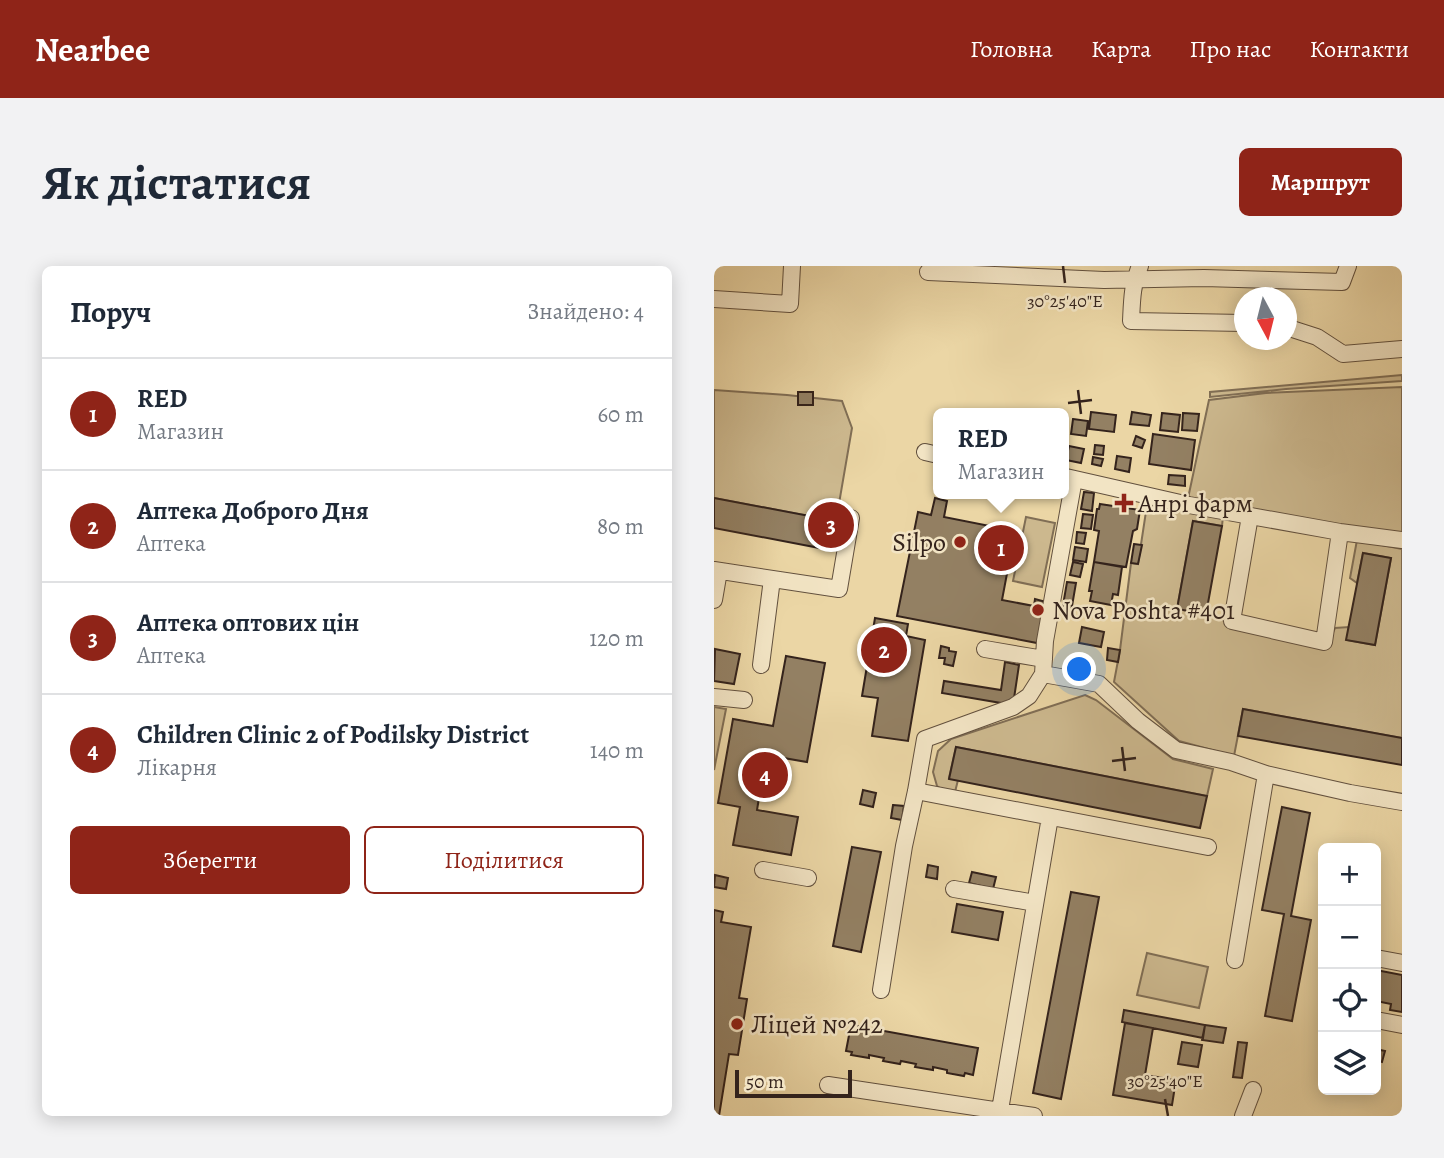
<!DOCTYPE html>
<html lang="uk">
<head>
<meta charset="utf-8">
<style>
	body { margin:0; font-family:Alegreya,serif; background:#f2f2f3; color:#1f2937 }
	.controls { position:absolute; right:21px; bottom:21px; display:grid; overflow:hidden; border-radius:10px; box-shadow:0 4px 18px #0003 }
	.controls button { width:63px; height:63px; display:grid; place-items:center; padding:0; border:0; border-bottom:2px solid #e0e1e3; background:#fff; color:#1f2937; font:35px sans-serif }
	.compass { position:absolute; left:520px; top:21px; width:63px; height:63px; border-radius:50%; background:#fff; box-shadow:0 4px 18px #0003; rotate:173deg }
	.scale { position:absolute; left:21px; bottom:18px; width:117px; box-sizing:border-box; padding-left:7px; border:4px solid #34231c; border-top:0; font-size:19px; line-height:24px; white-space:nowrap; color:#34231c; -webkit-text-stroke:5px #f2e4c4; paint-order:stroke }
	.you { position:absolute; left:366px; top:404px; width:24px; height:24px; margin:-18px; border:5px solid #fff; border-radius:50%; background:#1a73e8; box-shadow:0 0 0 10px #1a73e833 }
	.badge { display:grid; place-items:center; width:46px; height:46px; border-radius:50%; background:#8f2418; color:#fff; font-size:23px; font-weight:700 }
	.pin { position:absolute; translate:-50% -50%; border:4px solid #fff; box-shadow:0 2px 7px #0006 }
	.popup { position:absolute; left:219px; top:142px; width:136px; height:91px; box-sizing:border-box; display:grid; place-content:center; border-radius:10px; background:#fff; filter:drop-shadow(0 2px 5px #0005); font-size:23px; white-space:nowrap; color:#747a83 }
	.popup b { font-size:26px; color:#1f2937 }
	.popup::after { content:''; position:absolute; left:50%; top:100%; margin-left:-14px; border:14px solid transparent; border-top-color:#fff }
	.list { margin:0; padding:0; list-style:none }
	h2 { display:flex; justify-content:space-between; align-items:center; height:91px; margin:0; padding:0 28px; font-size:30px }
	h2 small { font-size:23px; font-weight:400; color:#747a83 }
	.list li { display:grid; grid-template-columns:46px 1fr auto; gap:21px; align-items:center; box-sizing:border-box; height:112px; padding:0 28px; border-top:2px solid #e0e1e3 }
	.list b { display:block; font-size:26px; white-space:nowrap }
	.list p { margin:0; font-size:23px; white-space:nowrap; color:#747a83 }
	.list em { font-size:23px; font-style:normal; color:#747a83 }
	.actions { display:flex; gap:14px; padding:21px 28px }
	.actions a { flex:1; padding:16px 0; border:2px solid #8f2418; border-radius:10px; text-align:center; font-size:24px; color:#8f2418 }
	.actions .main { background:#8f2418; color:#fff }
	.icon { flex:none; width:38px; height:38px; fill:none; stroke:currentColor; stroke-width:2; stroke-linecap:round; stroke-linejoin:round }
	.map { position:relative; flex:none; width:688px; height:850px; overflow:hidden; border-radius:10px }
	header { display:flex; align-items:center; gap:42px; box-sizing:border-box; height:98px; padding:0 35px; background:#8f2418; color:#fff }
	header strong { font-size:33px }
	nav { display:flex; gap:38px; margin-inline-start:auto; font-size:24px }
	.intro { display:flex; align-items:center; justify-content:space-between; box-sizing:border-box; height:168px; padding:0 42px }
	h1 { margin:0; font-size:49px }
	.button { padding:18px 32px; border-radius:10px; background:#8f2418; color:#fff; font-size:24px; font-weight:700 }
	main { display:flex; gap:42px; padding:0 42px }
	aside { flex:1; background:#fff; border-radius:10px; box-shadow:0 4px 18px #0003 }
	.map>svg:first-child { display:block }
</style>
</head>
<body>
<header>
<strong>Nearbee</strong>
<nav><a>Головна</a><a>Карта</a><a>Про нас</a><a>Контакти</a></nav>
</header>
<div class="intro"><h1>Як дістатися</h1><a class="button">Маршрут</a></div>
<main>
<aside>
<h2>Поруч<small>Знайдено: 4</small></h2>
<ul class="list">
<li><span class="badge">1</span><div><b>RED</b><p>Магазин</p></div><em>60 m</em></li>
<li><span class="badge">2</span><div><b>Аптека Доброго Дня</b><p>Аптека</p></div><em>80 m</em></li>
<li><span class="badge">3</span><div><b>Аптека оптових цін</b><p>Аптека</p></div><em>120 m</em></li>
<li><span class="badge">4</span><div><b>Children Clinic 2 of Podilsky District</b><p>Лікарня</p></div><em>140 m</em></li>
</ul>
<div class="actions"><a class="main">Зберегти</a><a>Поділитися</a></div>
</aside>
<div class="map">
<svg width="688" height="850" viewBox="0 0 688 850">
	<rect width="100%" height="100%" fill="#ebd6a5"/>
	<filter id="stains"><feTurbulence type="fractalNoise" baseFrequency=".00286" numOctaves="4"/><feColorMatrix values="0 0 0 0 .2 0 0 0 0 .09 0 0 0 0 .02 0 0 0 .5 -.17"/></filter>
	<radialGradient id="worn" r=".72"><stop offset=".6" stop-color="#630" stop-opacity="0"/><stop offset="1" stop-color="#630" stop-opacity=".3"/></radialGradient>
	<path fill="#ccb88e" stroke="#806e55" stroke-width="2" d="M688,109V115L572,123L496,131V126Z
		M688,121V272L473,237L495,134L552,127Z
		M0,124L73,129L128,135L138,162L122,255L0,232Z
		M433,239L509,250L508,260L479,255L463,343L492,348L511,355L616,373L621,362L635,361L633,374L661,379L677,292L649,287L643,317L636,312L643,274L688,283V472L529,443L520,490L465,475L400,416L406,384L417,297L424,298Z
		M312,251L341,257L328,321L299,315Z
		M371,429L382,434L459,493L499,503L493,530L242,481L235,512L244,514L241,526H231L223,520L219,506L224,485L237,473Z
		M0,441L12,443L0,504Z
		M433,687L494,701L485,742L423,729Z"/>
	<path fill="#938063" stroke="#34231c" stroke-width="2" d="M84,126H99V139H84Z
		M377,146L402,149L400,166L375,163Z
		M418,146L437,149L435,160L416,158Z
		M448,147L466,149L464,166L446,164Z
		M469,147L485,148L483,165L468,164Z
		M359,153L374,155L372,170L357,168Z
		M439,168L481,174L477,204L435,198Z
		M422,170L431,174L428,182L419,179Z
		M381,179L390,180L389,189L380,188Z
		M355,180L370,183L367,197L352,194Z
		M403,190L417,192L415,206L401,203Z
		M379,191L389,193L387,200L378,198Z
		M455,209L471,210V220L454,218Z
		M370,226L380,227L378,245L367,243Z
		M0,232L122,255L116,284L0,262Z
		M221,232L233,235L230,251L301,265L288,334L320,340L321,333L332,336L323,377L183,350L204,246L217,249Z
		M386,238L426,244L423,263L419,265L412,301L380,296L385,265L380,264L383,243H385Z
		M369,248L379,249L377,263L367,262Z
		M479,255L508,260L492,348L463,343Z
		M363,266L372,267L370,278L362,277Z
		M420,278L428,279L424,298L417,297Z
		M361,281L374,283L372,296L359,294Z
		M649,287L677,292L661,379L632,374Z
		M359,296L369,298L366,311L356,309Z
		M380,296L408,301L404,329L399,328L397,339L376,335L378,325H375Z
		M353,316L362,317L357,346L348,345Z
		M161,352L194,358L192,370L211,374L194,475L158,470L164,432L148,430Z
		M368,361L390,366L387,381L365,377Z
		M227,380L235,382V385L242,386L239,400L230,398L231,392H225Z
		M394,382L406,384L404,396L393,394Z
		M1,383L26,388L20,418L0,415Z
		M72,390L111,397L93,496L52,489L43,544L84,551L77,589L19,579L26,541L4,537L19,453L59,460Z
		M291,396L305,399L299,439L228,427L230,415L287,424Z
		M529,443L688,472V499L524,470Z
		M242,481L493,530L486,562L235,513Z
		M149,524L162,527L159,541L146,538Z
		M179,539L190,540L188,554L177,552Z
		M568,541L596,547L577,650L597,654L578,755L551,750L570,648L548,644Z
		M138,581L167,586L147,686L119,680Z
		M214,599L224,601L223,613L212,611Z
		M258,606L282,611L279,623L255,617Z
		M1,609L14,612L12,623L0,621Z
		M357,626L385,631L347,833L319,827Z
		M243,638L289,646L284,674L238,666Z
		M0,644L9,646L7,656L37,661L25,732L33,733L24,789L15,788L5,850H0Z
		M662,704L688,709V746L676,744L677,738L662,735Z
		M410,744L491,759L489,772L408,756Z
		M411,757L439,762L431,809L462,814L458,839L399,829Z
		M137,759L264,782L259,809L251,807L250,810L233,807V804L219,801V804L201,801L202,798L187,795L186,798L169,795L170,792L155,789V792L137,789L138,786L132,785Z
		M491,759L512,762L509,777L488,774Z
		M468,776L488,779L484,801L464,798Z
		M524,776L533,777L528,812L519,811Z
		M662,783L671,785L668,796L662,794Z"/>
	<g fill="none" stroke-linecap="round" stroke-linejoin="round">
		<g stroke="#62503e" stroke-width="18">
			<path id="minor" d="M426,0C418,18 418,35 417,55L530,57
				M214,6L390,14L490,12L628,16L634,0
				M0,33L76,38L78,0
				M572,61L603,71L629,88L688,83
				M211,186L224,189
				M352,211L475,239L626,266L688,274
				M536,250L518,355L610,376L626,266
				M0,304L125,323L137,252
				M0,334L5,305
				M271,383L330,393
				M47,399L58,313
				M329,408L385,418L424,455L462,484L517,496L552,508L636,527L688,536
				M0,431L30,434
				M202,525L494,581
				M49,604L94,612
				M240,623L321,637
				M662,692L688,697
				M521,694L552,508
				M167,724L190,580L202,525L211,473L299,441L315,430L329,408L331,375L360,213
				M662,754L688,759
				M114,819L320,850
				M286,844L336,551
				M529,850L539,824"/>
		</g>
		<use href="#minor" stroke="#f2e4c4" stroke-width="16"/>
	</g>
	<path fill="none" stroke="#34231c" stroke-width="2.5" d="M349,0L351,17M364,124L367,148M354,137L378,134M408,481L411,505M398,495L422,492M451,833L454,850"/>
	<g fill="#8f2418" stroke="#f2e4c4" stroke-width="2.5">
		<path d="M406.5 226.5h7v7h7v7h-7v7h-7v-7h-7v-7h7z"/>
		<circle cx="246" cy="276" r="7"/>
		<circle cx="324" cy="344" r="7"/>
		<circle cx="23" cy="758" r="7"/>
	</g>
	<g text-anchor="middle" stroke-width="5" stroke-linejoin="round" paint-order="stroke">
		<g font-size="26" fill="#34231c" stroke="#f2e4c4" text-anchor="start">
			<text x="424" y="246">Анрі фарм</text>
			<text x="232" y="285" text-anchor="end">Silpo</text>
			<text x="338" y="353">Nova Poshta #401</text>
			<text x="37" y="767">Ліцей №242</text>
		</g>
	</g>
	<g font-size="18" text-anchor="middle" fill="#34231c" stroke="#f2e4c4" stroke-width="5" stroke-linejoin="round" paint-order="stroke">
		<text x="351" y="41">30°25'40"E</text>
		<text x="451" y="821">30°25'40"E</text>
	</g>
	<rect width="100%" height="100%" filter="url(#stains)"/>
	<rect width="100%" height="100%" fill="url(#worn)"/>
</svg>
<div class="controls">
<button>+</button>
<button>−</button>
<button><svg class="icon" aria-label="locate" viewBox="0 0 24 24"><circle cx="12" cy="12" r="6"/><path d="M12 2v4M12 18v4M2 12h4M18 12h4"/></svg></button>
<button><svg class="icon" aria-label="layers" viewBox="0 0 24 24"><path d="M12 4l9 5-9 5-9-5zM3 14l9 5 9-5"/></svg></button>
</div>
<svg class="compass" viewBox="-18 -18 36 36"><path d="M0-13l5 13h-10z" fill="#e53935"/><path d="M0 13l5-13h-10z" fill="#747a83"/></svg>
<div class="scale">50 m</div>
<div class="you"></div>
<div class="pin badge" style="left:287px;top:282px">1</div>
<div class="popup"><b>RED</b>Магазин</div>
<div class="pin badge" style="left:170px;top:384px">2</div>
<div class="pin badge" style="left:117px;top:259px">3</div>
<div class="pin badge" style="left:51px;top:509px">4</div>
</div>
</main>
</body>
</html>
